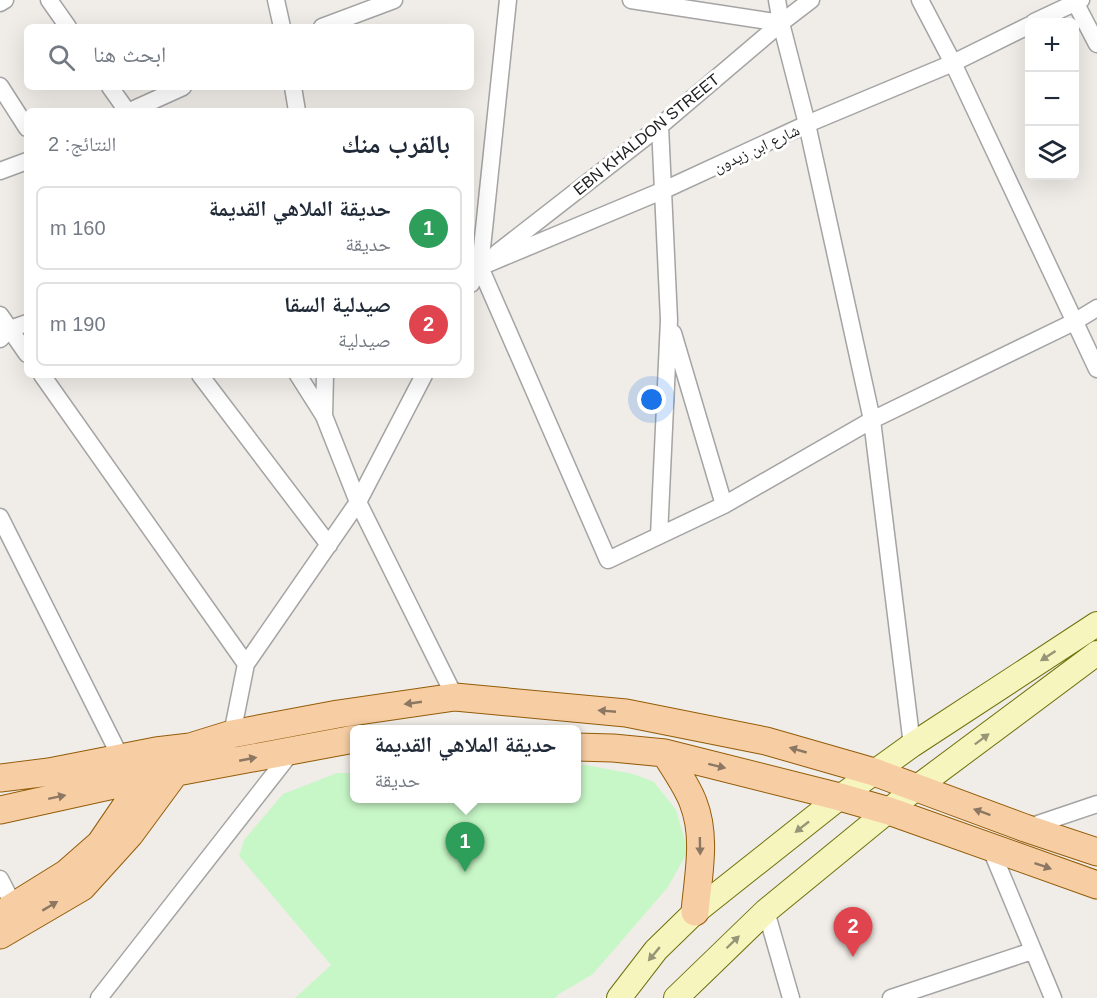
<!DOCTYPE html>
<html lang="ar">
<head>
<meta charset="utf-8">
<style>
	body { margin:0; font-family:Helvetica,"Noto Naskh Arabic",sans-serif; background:#f2f2f3; color:#1f2937; direction:rtl }
	.controls { position:absolute; right:18px; top:18px; display:grid; overflow:hidden; border-radius:9px; box-shadow:0 6px 24px #0002 }
	.controls button { width:54px; height:54px; display:grid; place-items:center; padding:0; border:0; border-bottom:2px solid #e0e1e3; background:#fff; color:#1f2937; font:30px sans-serif }
	.you { position:absolute; left:652px; top:400px; width:21px; height:21px; margin:-15px; border:4px solid #fff; border-radius:50%; background:#1a73e8; box-shadow:0 0 0 9px #1a73e833 }
	.badge { display:grid; place-items:center; width:39px; height:39px; border-radius:50%; background:#7c3aed; color:#fff; font-size:20px; font-weight:700 }
	.pin { position:absolute; translate:-50% -50px; filter:drop-shadow(0 2px 3px #0008) }
	.pin::after { content:''; position:absolute; top:32px; width:21px; height:18px; background:inherit; clip-path:polygon(0 0,100% 0,50% 100%) }
	.popup { position:absolute; left:350px; top:725px; width:231px; height:78px; box-sizing:border-box; display:grid; place-content:center; border-radius:9px; background:#fff; filter:drop-shadow(0 2px 4px #0005); font-size:20px; white-space:nowrap; color:#747a83 }
	.popup b { font-size:22px; color:#1f2937 }
	.popup::after { content:''; position:absolute; left:50%; top:100%; margin-left:-12px; border:12px solid transparent; border-top-color:#fff }
	.list { margin:0; padding:0; list-style:none }
	h2 { display:flex; justify-content:space-between; align-items:center; height:78px; margin:0; padding:0 24px; font-size:26px }
	h2 small { font-size:20px; font-weight:400; color:#747a83 }
	.list li { display:grid; grid-template-columns:39px 1fr auto; gap:18px; align-items:center; box-sizing:border-box; height:84px; margin:0 12px 12px; padding:0 12px; border:2px solid #e0e1e3; border-radius:9px }
	.list b { display:block; font-size:22px; white-space:nowrap }
	.list p { margin:0; font-size:20px; white-space:nowrap; color:#747a83 }
	.list em { font-size:20px; font-style:normal; color:#747a83 }
	.icon { flex:none; width:33px; height:33px; fill:none; stroke:currentColor; stroke-width:2; stroke-linecap:round; stroke-linejoin:round }
	.map { position:relative; flex:none; width:1097px; height:998px; overflow:hidden; direction:ltr }
	.search { position:absolute; background:#fff; box-shadow:0 6px 24px #0002; left:24px; top:24px; width:450px; height:66px; display:flex; align-items:center; gap:15px; box-sizing:border-box; padding:0 21px; border-radius:9px; color:#747a83; font-size:22px }
	.panel { position:absolute; background:#fff; box-shadow:0 6px 24px #0002; left:24px; top:108px; width:450px; height:270px; border-radius:9px; direction:rtl }
	.map>svg:first-child { display:block }
</style>
</head>
<body>
<div class="map">
<svg width="1097" height="998" viewBox="0 0 1097 998">
	<rect width="100%" height="100%" fill="#f0ece7"/>
	<path fill="#c7f7c7" d="M576,765H586L633,774L654,782L676,810L688,851L668,887L593,974L559,994L555,998H295L331,965L239,856L244,840L283,794L337,773H354V798H576Z"/>
	<g fill="none" stroke-linecap="round" stroke-linejoin="round">
		<g stroke="#a4a4a4" stroke-width="19">
			<path id="minor" d="M49,0L68,27
				M276,0L282,27
				M631,0L781,23
				M777,0L781,23L807,124L872,420L912,745
				M920,0L953,63L1097,369
				M1074,0L1097,44
				M0,3L5,0
				M1034,22L1081,0
				M322,27L394,0
				M0,86L27,128
				M110,87L127,111
				M293,87L297,111
				M130,111L183,87
				M0,171L27,161
				M497,253L660,126L781,23L811,0
				M480,267L608,560L724,505L872,420L1074,322L1097,308
				M480,267L664,190L807,124L953,63L1030,25
				M471,284L480,267L508,0
				M0,315L27,354
				M673,333L724,505
				M0,339L10,329L27,323
				M42,375L246,664
				M200,375L329,545
				M298,375L324,416L358,502L455,697
				M324,416L325,375
				M0,517L121,758
				M659,536L669,320L660,126
				M232,734L246,664L358,502L424,375
				M1026,828L1097,804
				M990,847L1053,998
				M0,879L14,906
				M766,911L791,998
				M99,998L293,750
				M891,998L1032,951"/>
		</g>
		<g stroke="#6e720b" stroke-width="26">
			<path id="secondary" d="M619,998L656,950L695,912L840,797L912,745L1097,624
				M676,998L766,911L916,788L1097,653"/>
		</g>
		<g stroke="#935c08" stroke-width="29">
			<path id="primary" d="M576,747L613,748L665,753L840,797L889,811L1097,885
				M665,753C674,768 687,786 693,802C707,837 698,876 695,912
				M0,778L49,772L156,751L190,747L232,734L338,714L455,697L626,713L766,741L874,772L1025,828L1097,852
				M0,810L145,778L354,739
				M9,909L67,873L100,844L145,778L148,769
				M0,935L82,887L130,834L175,773L179,766"/>
		</g>
		<use href="#minor" stroke="#fff" stroke-width="16"/>
		<use href="#secondary" stroke="#f6f5be" stroke-width="24"/>
		<use href="#primary" stroke="#f7cea4" stroke-width="27"/>
	</g>
	<defs><path id="oneway-solid" d="M-6-.8H1V-3.2L6.5 0L1 3.2V.8H-6Z" transform="scale(1.5)"/></defs>
	<g fill="#969577">
		<use href="#oneway-solid" transform="translate(1048 656) rotate(147)"/>
		<use href="#oneway-solid" transform="translate(982 739) rotate(-37)"/>
		<use href="#oneway-solid" transform="translate(802 827) rotate(142)"/>
		<use href="#oneway-solid" transform="translate(733 942) rotate(-44)"/>
		<use href="#oneway-solid" transform="translate(654 954) rotate(130)"/>
	</g>
	<g fill="#8c7762">
		<use href="#oneway-solid" transform="translate(413 703) rotate(172)"/>
		<use href="#oneway-solid" transform="translate(607 711) rotate(-175)"/>
		<use href="#oneway-solid" transform="translate(798 750) rotate(-164)"/>
		<use href="#oneway-solid" transform="translate(248 759) rotate(-11)"/>
		<use href="#oneway-solid" transform="translate(717 766) rotate(14)"/>
		<use href="#oneway-solid" transform="translate(57 797) rotate(-12)"/>
		<use href="#oneway-solid" transform="translate(982 812) rotate(-160)"/>
		<use href="#oneway-solid" transform="translate(700 846) rotate(89)"/>
		<use href="#oneway-solid" transform="translate(1043 866) rotate(19)"/>
		<use href="#oneway-solid" transform="translate(50 906) rotate(-31)"/>
	</g>
	<g text-anchor="middle" stroke-width="6" stroke-linejoin="round" paint-order="stroke">
		<g font-size="16" fill="#202020" stroke="#fff">
			<text transform="translate(646 134) rotate(-39)" y="6">EBN KHALDON STREET</text>
			<text transform="translate(756 148) rotate(-25)" y="6">شارع ابن زيدون</text>
		</g>
	</g>
</svg>
<div class="controls">
<button>+</button>
<button>−</button>
<button><svg class="icon" aria-label="layers" viewBox="0 0 24 24"><path d="M12 4l9 5-9 5-9-5zM3 14l9 5 9-5"/></svg></button>
</div>
<div class="you"></div>
<div class="pin badge" style="left:465px;top:872px;background:#2e9e5b">1</div>
<div class="popup"><b>حديقة الملاهي القديمة</b>حديقة</div>
<div class="pin badge" style="left:853px;top:957px;background:#e0444e">2</div>
<div class="search"><svg class="icon" aria-label="search" viewBox="0 0 24 24"><circle cx="10" cy="10" r="6"/><path d="M15 15l6 6"/></svg>ابحث هنا</div>
<section class="panel">
<h2>بالقرب منك<small>النتائج: 2</small></h2>
<ul class="list">
<li><span class="badge" style="background:#2e9e5b">1</span><div><b>حديقة الملاهي القديمة</b><p>حديقة</p></div><em>160 m</em></li>
<li><span class="badge" style="background:#e0444e">2</span><div><b>صيدلية السقا</b><p>صيدلية</p></div><em>190 m</em></li>
</ul>
</section>
</div>
</body>
</html>
